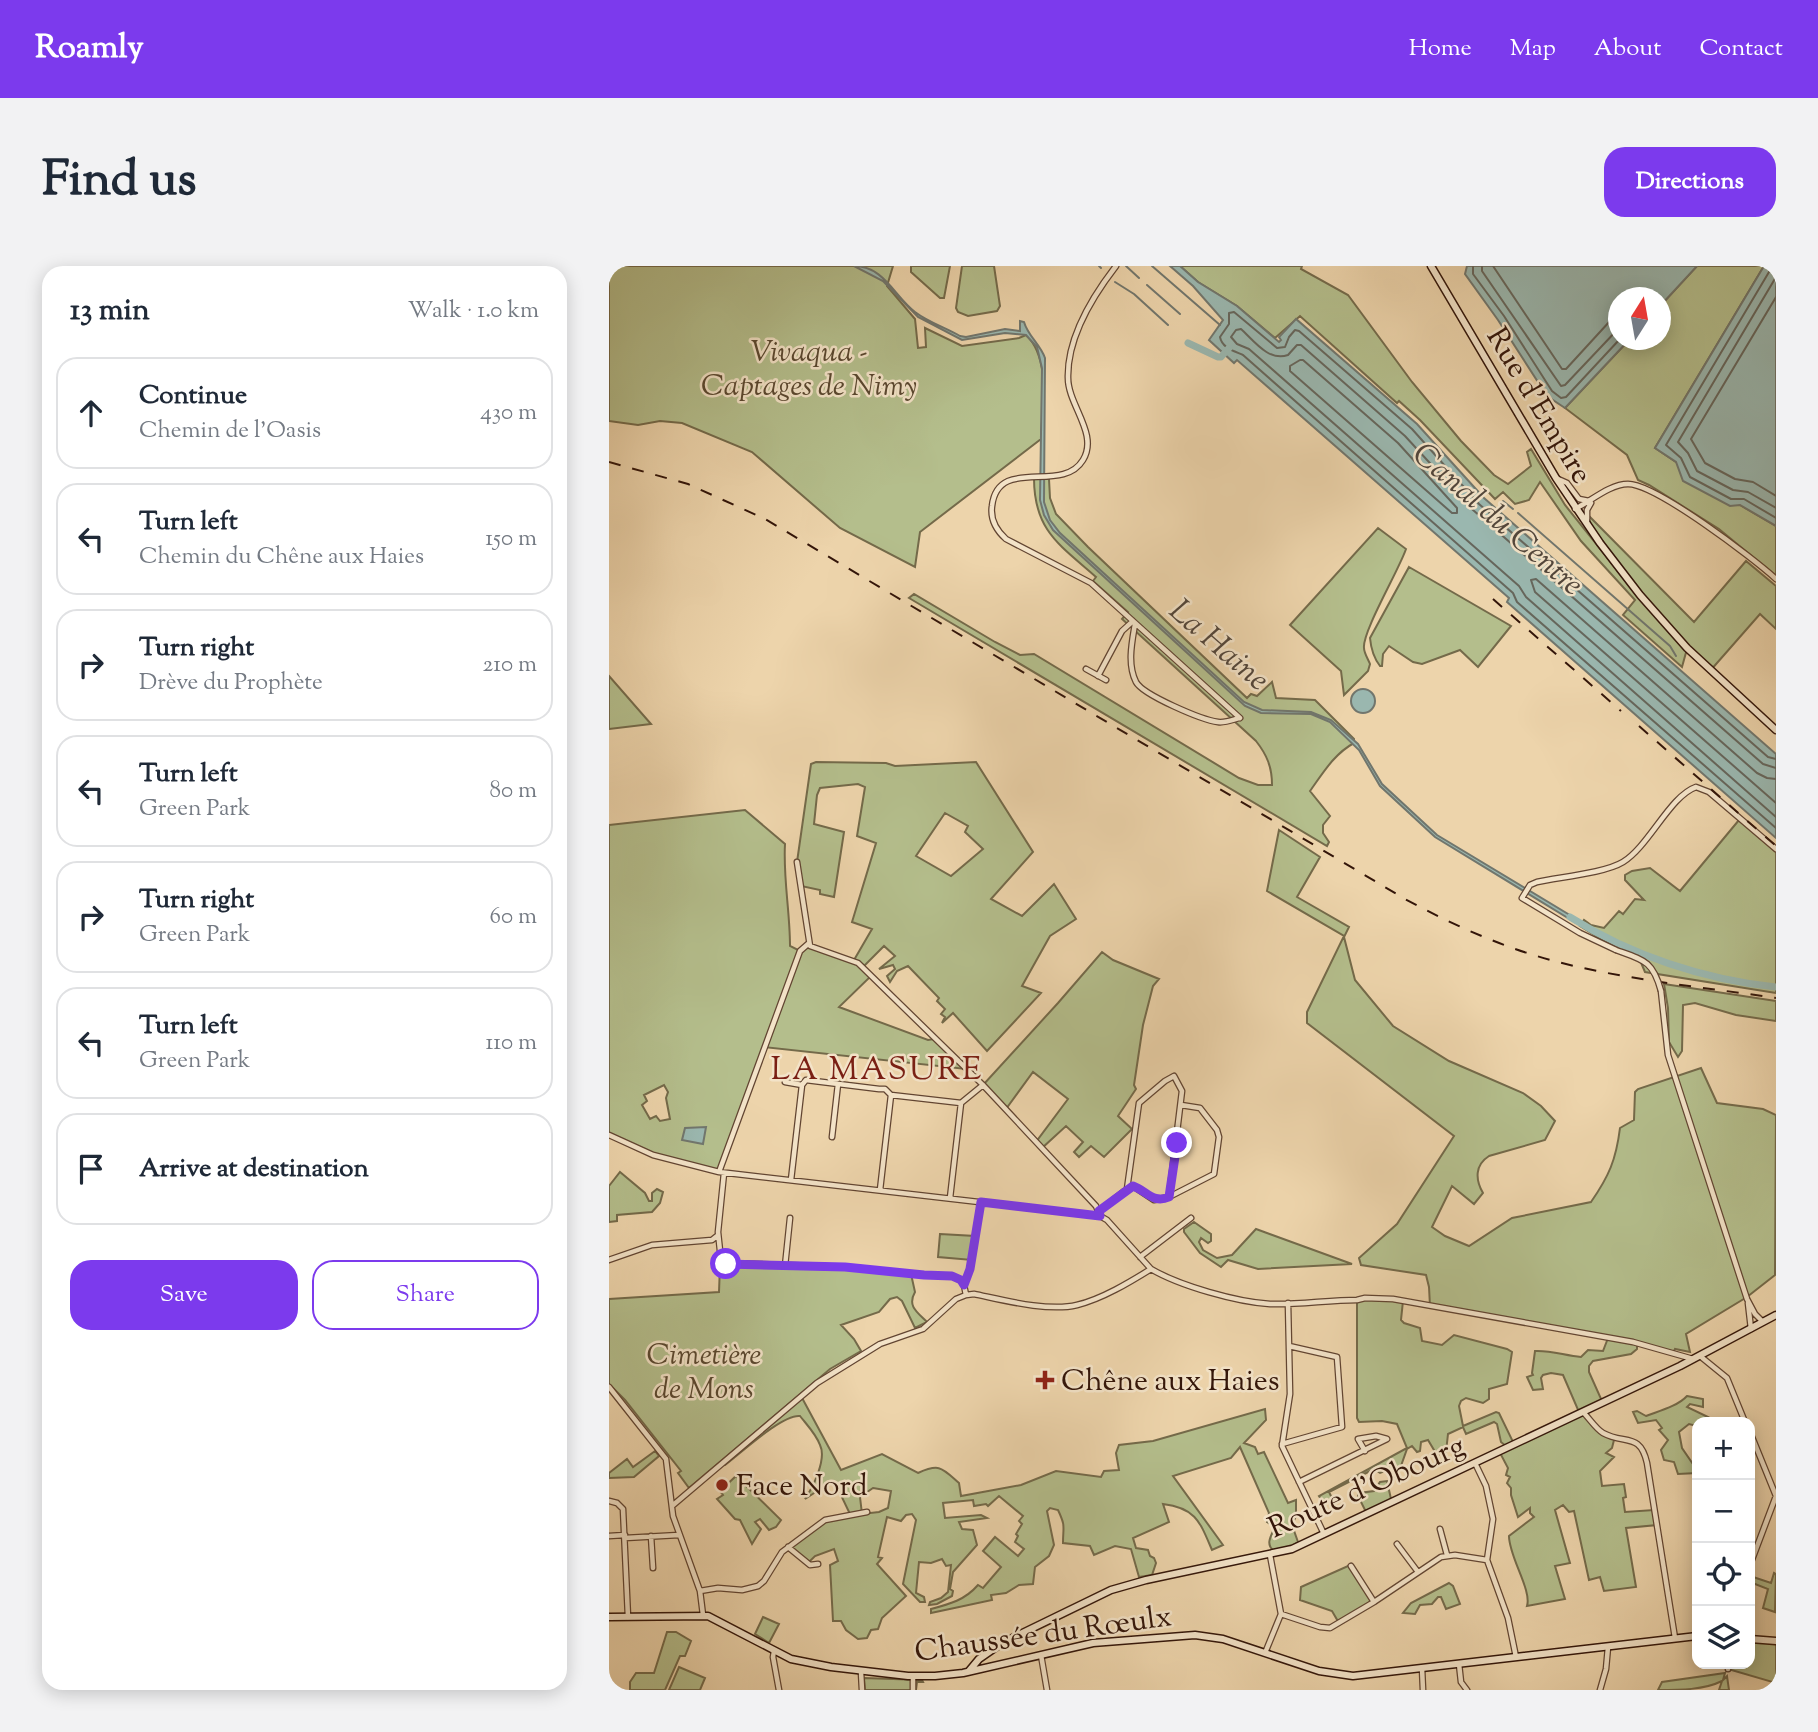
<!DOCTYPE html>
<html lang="en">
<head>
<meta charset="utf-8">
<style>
	body { margin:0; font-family:"Sorts Mill Goudy",serif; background:#f2f2f3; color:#1f2937 }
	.controls { position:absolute; right:21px; bottom:21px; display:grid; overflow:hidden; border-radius:14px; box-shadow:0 4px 18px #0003 }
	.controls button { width:63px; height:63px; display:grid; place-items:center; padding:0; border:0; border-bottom:2px solid #e0e1e3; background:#fff; color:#1f2937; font:35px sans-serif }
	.compass { position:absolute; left:999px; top:21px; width:63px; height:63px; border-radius:50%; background:#fff; box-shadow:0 4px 18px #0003; rotate:11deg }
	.stop { position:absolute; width:21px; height:21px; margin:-16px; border:5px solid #7c3aed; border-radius:50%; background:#fff }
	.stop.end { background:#7c3aed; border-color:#fff; box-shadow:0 2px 7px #0008 }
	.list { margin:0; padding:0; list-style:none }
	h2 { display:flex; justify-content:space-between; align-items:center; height:91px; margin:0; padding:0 28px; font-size:30px }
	h2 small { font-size:23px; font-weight:400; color:#747a83 }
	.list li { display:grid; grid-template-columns:46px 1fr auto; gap:21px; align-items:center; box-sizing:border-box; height:112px; margin:0 14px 14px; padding:0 14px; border:2px solid #e0e1e3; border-radius:21px }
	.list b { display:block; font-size:26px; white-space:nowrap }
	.list p { margin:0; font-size:23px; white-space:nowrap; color:#747a83 }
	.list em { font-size:23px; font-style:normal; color:#747a83 }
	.actions { display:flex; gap:14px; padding:21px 28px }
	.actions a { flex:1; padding:16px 0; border:2px solid #7c3aed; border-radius:21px; text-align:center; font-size:24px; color:#7c3aed }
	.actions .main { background:#7c3aed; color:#fff }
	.icon { flex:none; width:38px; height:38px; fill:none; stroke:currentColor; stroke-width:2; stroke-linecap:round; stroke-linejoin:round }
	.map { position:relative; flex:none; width:1167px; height:1424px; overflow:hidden; border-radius:21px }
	header { display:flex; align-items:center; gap:42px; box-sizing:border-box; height:98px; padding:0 35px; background:#7c3aed; color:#fff }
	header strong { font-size:33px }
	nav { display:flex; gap:38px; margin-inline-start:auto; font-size:24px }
	.intro { display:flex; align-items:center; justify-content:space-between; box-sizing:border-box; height:168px; padding:0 42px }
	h1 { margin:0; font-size:49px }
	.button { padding:18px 32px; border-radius:21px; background:#7c3aed; color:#fff; font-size:24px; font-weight:700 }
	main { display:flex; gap:42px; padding:0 42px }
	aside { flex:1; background:#fff; border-radius:21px; box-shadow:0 4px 18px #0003 }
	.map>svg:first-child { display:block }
</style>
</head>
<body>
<header>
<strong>Roamly</strong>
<nav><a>Home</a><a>Map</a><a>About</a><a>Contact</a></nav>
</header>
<div class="intro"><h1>Find us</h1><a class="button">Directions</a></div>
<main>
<aside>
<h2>13 min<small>Walk · 1.0 km</small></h2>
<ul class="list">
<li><svg class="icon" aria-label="ahead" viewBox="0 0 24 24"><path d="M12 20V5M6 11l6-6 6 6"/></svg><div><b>Continue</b><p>Chemin de l'Oasis</p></div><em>430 m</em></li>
<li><svg class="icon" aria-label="left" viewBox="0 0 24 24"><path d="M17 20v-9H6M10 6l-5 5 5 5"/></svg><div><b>Turn left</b><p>Chemin du Chêne aux Haies</p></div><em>150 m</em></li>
<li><svg class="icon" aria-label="right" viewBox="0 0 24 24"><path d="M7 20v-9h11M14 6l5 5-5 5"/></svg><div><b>Turn right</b><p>Drève du Prophète</p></div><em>210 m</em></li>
<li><svg class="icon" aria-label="left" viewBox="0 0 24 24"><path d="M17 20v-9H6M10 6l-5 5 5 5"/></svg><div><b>Turn left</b><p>Green Park</p></div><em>80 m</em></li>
<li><svg class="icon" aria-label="right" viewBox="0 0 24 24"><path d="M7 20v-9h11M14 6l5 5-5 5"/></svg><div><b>Turn right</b><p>Green Park</p></div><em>60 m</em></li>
<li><svg class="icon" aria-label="left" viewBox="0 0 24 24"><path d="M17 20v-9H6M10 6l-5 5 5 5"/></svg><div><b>Turn left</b><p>Green Park</p></div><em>110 m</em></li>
<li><svg class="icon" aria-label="arrive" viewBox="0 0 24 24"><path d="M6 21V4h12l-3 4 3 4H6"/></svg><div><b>Arrive at destination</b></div></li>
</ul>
<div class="actions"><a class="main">Save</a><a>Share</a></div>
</aside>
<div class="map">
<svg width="1167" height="1424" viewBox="0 0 1167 1424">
	<rect width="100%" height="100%" fill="#edd4ab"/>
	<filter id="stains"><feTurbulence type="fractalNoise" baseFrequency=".00286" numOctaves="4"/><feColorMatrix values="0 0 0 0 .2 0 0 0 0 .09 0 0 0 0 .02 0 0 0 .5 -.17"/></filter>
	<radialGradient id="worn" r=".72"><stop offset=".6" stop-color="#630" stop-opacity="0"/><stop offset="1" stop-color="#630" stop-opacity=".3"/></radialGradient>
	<path fill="#b4be8c" stroke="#746a4a" stroke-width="2" fill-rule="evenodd" d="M0,0H284L278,20L306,53L309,82L317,81L316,62L353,80L410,72L417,69C442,92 433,141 432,173L311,266L306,301L231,262L143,186L73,157L51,155L29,159L0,155Z
		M302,0H341L335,32H331L302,6Z
		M353,0H385L391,40L388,45L359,50L349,46L347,42Z
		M571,0H693L692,3L739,29L803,116L852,175L885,209L899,218L922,200L918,186L922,183L956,239L1029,330L977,259L981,251L1085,356L1137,295L1167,320V363L1151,348L1101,405L1078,383L1073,401L1014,349L1026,334L972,275L931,216L920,234L906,238L894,226L886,233L811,154L790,135L788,137L691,50L666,72L628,40L589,16Z
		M1088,0H1155L1046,182L1131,239L1167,260V310L1110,263L1040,219L1029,214L1018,189L956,142L1020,74H1052V39Z
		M425,212L440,213L441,232L447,248L479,281L638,432L642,428L648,430L663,416L667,432L706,434L745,473V477C725,488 714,507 701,525L721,550L714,559V567L720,576L718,580L300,332L305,328L386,376L411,389L425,388L630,512L649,519H663C663,501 658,489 647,475L513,353L519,346L484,315L487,311C451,279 425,265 425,212Z
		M769,262L797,283C790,304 753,366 755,382C755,387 759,393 761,398L759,405L735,429L732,405L681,359Z
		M800,301L902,360L869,401L851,384L813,398L804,396L780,380L774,388L773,400H771C764,391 762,383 761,372Z
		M0,410L42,458L0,463Z
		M207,496L277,497L286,500L367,496L424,586L382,633L413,650L445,618L467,653L441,670L413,720L432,727L378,785L344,747L333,757L336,751L332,748L336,743L328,735L330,732L299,700L288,705L281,716L278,710L286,703L284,699L270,703L286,690L275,680L254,701L262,710L230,741L319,774L325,773L357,803L155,781L110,906L44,889L0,869V559L136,544L176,578C174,612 181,645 181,680L191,685L199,678L245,694L263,663L243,656L267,577L248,570L256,521L249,518L211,522L208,529L205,558L235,566L225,631L211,628V624L192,620L188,596L202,498ZM336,547L359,560L356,566L374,583L342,610L307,590ZM55,819L59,826L57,832L61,853L51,855L47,850L41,853L33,839L38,835L35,829Z
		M1130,554L1167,586V727L1036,706L1028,687L995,675L971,660L975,654L982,659L995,662L1010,645L1014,648L1026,633L1035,634L1016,614V609L1023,605L1041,602L1071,625Z
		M670,564L711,591L688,631L740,661L735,671L746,714L784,760L840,795L914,827L932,840L946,855L936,874L880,890C866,899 866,913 874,927L865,938L843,920L823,961L836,970L860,980L903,952L982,936C1000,910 1007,894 1011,862L1025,854L1026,826L1029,823L1092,802L1108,837L1154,843L1167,849L1166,1009L1138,1031L1077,1068L1081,1086L1066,1083L1064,1087L1028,1078V1083L1022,1088L984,1095L980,1100V1106L993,1135L974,1145L993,1167L1006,1170L1003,1182L997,1187L1005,1191L991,1205L993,1220L1015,1218L1017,1231L1014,1232L1016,1246L1045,1244L1048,1259L1017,1262L1027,1321L995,1325L991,1311L980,1314L965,1245L960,1246L954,1239L946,1244L961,1297L946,1300L956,1333L918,1340C923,1324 900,1291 900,1270L925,1251L921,1247V1242L909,1251L902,1229V1222L898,1217L901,1211L897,1209L899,1202L890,1185L898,1181L892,1176L888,1158L885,1156L857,1168L854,1161L839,1168L837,1186L828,1189L819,1174L812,1176L811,1185L808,1186L803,1180L798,1183L788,1211H783L776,1205L771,1207L765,1203L720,1226L723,1232L721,1235L714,1236L710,1230L798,1182L788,1158L773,1155L750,1156L748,1152V1034L756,1032L794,1035L792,1054L795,1057L811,1062L813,1075L833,1079L845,1069L898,1083L903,1086L898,1118L880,1123V1133L874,1137L857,1132L852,1135L850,1140L854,1160L887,1146L890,1147L905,1178L970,1146L954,1109L942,1107L934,1109L932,1112L934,1123L924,1124L918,1111L924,1109L923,1107L926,1085C942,1084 957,1090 972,1091L979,1084L994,1085L999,1072L821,1040L820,1021L817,1009L752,999L750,992L788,958L845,870L698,757V746L735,670L658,625Z
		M493,686L504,694L550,713L544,720L534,759L525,819L527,823L509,850L523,863L495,891L482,880L470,891L465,886L474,876L457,860L433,882L427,876L459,833L424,806L397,843L374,819L449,737Z
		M1055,718L1167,735V755L1127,749L1086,737L1074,739L1073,785L1069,791L1060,776L1059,742Z
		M11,906L36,927L40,935H43V927L48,923L54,926L51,937L43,946L8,949V955L0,956V920Z
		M585,956L602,968V975L599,977L592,972L590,976L594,984L608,992L623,989L647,963L743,998L649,1003L619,994L612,1001L591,987L575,966V963Z
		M331,968L366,970L363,994L329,991Z
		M111,999L244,1001L302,1008L306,1026C298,1040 308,1046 318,1056L306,1062L293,1035L288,1031L281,1033L270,1046L232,1059L245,1073L252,1085L221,1103L80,1222L69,1207L72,1205L16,1134L0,1118V1033L110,1026Z
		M192,1130L232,1204L273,1188L309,1207C331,1197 333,1202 350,1217L352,1230L412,1219L447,1205L492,1211L495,1205L510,1204L507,1187L510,1179L544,1175L656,1143L657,1154L635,1177L646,1181L649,1188L655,1186L679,1237L687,1234V1250L683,1259L689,1276L678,1283L665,1285C656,1278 662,1270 666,1261L658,1256L660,1247L631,1181L622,1192L564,1210L614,1279L603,1284C591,1256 587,1242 554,1238L560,1256L524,1272L527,1282L539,1284L541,1290L545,1292L547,1297L543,1309L530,1311L522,1283L506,1280L485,1289L481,1280L454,1277C454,1260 457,1261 449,1244L441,1242L438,1245L445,1279L440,1290L426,1301L424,1318L410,1319L397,1327L382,1329L383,1334L322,1347V1343C341,1338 356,1334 369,1319L374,1322L392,1301L374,1285L386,1271L409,1290L415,1283L406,1276L409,1270L407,1268L413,1258L410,1255L414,1250L390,1230L379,1240L377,1238L365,1240L364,1234L334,1237L336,1252L372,1249L378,1252L350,1256L353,1263L364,1264L368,1279L344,1306L341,1323L344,1325L343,1330L328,1338L320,1339L321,1336L332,1332L339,1326L342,1299L337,1300L333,1293L322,1297L310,1296L307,1327L315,1331L316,1336H311L294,1318L307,1254L303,1248L297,1249L292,1255L278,1251L269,1291L273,1292L268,1298L297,1330L273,1352L269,1363L262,1364L258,1372L249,1373L237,1364L232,1355H224L221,1299L229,1295L225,1283L206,1290L199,1297L179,1281L216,1254L241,1248L230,1225L222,1216L196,1233C204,1221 218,1193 211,1179C207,1168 198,1159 191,1150C173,1148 131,1188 116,1199L114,1197ZM264,1222L282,1225L279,1242L270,1246L253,1248L251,1231Z
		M1078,1130L1094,1133V1141L1081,1138L1078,1141L1099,1151L1093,1156H1088V1160L1080,1158L1070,1166L1073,1182L1088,1204V1207L1069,1208L1065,1196L1055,1194L1052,1184L1059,1174L1050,1164L1053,1162L1047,1154L1029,1157L1024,1146L1028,1145L1037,1150C1050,1145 1069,1140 1078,1130Z
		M46,1185L50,1190L25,1211L0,1212V1207L18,1193L24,1201Z
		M127,1210L172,1254L167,1261L160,1264L151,1253L146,1256L152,1263L143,1278L131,1254L126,1253L108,1233L114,1229L111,1225Z
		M778,1215L782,1233L759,1245L756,1244L749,1230L750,1227L765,1225L771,1216Z
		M739,1300H742L765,1336L730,1357L723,1345L691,1334L692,1321Z
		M1165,1307L1167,1308L1166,1346L1154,1342L1159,1323L1141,1316V1310L1162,1317Z
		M840,1317L844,1320L851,1338L837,1343L832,1331H829L823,1338L811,1339L806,1348L794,1347L802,1337Z
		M154,1351L170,1358L160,1377L146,1368Z
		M58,1366H67L82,1375L76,1390H71L56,1424H21V1416L27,1407H45Z
		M1141,1373L1167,1375V1417L1119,1403V1398H1141Z
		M70,1401L96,1412L91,1424H60Z
		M1116,1407L1114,1414L1118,1410L1120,1424H1110L1113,1415C1095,1424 1071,1424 1049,1424L1053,1416Z
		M255,1412L313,1414L314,1416H308L307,1424H256Z"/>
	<path fill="#9ab7af" stroke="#71766d" stroke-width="2" d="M245,0C275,0 285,30 306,46C319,56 337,62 351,70L357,71L396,63L411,65V55L415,56C419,70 431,78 436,92L435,236L441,254L451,267L635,436L653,444L702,446L722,454L749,478L773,518L828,569L969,654L967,657L826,571L771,520L750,484L721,456L702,448L652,447L636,440L444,264L435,249L431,234L433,102L428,81L417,69L396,67L353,74L309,51L274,15Z
		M561,0H571L589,16L628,40L670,76L672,74L670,71L687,53L808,158L875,232L1167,488V572L898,336L900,332L628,94L625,97L600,74L614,54L584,20Z
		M858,0H1088L1052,39V32H1010V74H1020L956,142L938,130L889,54L856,8Z
		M1155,0H1167V260L1131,239L1121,240L1074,215L1067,196L1046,182Z
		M742 435a12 12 0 1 1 24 0a12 12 0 1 1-24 0Z
		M97,861L94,878L73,874L76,862Z"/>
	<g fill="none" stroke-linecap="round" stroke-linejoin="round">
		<path stroke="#66665c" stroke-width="2" d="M864,0V8L895,50L943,125L952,132L957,131L1010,74
			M873,0V5L952,120L956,119L1010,62
			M884,0L953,103H957L1001,55L1010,50
			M1160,0V6L1057,179L1072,192L1081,211L1122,233H1135L1167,252
			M1167,11L1069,176L1079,187L1088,205L1124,224L1139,226L1167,242
			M1167,31L1082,173L1096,197L1126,213L1144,216L1167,230
			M691,94H694L789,177L848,242V247H843L681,105V100Z
			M1167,493L1159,491L870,238L803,163L690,65L686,64L680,71L676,81L668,82L625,46L620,47V58L611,71C613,82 625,85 634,89L904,327L908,336L1167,562
			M1167,502L1154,498L864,244L796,170L692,79H688L679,89C660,96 645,75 632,63L627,64L622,71L628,78L640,83L910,320L917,331L1167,551
			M1167,513L1158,512L1148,507L927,313L922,314L926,326L1167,537"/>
		<path stroke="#71766d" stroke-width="2" d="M490,0L492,2
			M517,0L530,12
			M543,0L611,59
			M506,16L525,28L559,59
			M538,19L571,48
			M894,235L904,243
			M909,247L1061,380L1067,390"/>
		<path stroke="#9ab7af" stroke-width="7" d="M579,77L609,91H612L620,82
			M961,651C1021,689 1096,714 1167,721"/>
		<g stroke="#624532" stroke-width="7">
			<path id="street" d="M507,0C483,31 458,71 459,112C459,139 490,168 474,194C453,229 389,189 383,240C381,254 387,264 397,273L482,317L631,452
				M949,213L958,217L970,233L980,235
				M966,243C982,235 1001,218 1019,218C1047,218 1144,292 1167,313
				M978,255V244L982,237
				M526,358C523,376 518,398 527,416C534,429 593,454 609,456C616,457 623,454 630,452
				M477,403L497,414
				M489,410L513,365L524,355
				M188,596L201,680L249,697L374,819L487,940L491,950L498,954L542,1003C571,1020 628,1036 661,1038C690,1039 719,1034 748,1034L756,1032L784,1033L1024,1076L1084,1093
				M1007,684L971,667L913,632L921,619L928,616C951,611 996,607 1014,596C1040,580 1061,530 1087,521L1100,526L1167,583
				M1052,725L1059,789L1138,1033L1146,1048L1154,1056
				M176,816L193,819L197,814L270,823H276L282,829
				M282,829L352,837
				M0,869L44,889L110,906L491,950
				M223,871L229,818
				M110,906L191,685L199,678
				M115,907L109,966L112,994L117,997L236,1001L315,1009L343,1010L352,1014L355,1019
				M182,914L193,819
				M271,924L282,829
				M560,931L605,908L610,871L608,864L591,842L572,839
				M341,932L352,837L374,819
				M490,945L518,923L524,920L545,934L560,931L573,825L565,810L556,815L530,837L518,923
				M531,991L582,952
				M0,994L43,979L103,974L108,970
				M176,1000L181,952
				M357,1029L355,1019L361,1003L372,936
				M679,1037L681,1128L673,1180L715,1268
				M1139,1037L1142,1063
				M1091,1090L1118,1112L1136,1156
				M0,1121L57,1193L64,1250L91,1325L94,1349
				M974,1146C980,1152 987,1163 994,1167C1016,1179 1031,1166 1038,1197L1066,1372
				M1141,1166L1167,1230L1141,1299
				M673,1178L733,1161L728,1091L680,1080
				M866,1197L877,1220L884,1253L878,1294L899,1352L907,1391
				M690,1216L778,1173L767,1170L749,1173L756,1185
				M0,1235L8,1237L14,1243L19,1351
				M63,1240L208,1117L271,1078L314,1063L347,1033L357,1029L365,1028C394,1034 439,1046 468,1039C493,1033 521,1016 542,1003
				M831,1263L838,1289
				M0,1270L16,1269
				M42,1270L44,1302
				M16,1272L70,1269
				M788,1278L809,1306
				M179,1281L201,1299L209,1298
				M742,1300L765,1336
				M91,1325L109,1322L133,1324L149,1320L155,1315L173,1286L216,1254L258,1246
				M672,1348L711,1361L721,1362L765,1336L832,1291L846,1289L878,1294
				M165,1385L164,1391L170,1424
				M656,1387L672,1348L661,1289
				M432,1389L438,1424
				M850,1398L852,1416L858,1424
				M1119,1398V1403
				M813,1402L814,1424
				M252,1406L253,1424
				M304,1424V1410
				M991,1424L997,1403L999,1381"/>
		</g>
		<g stroke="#331509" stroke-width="9">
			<path id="secondary" d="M822,0L947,212L991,277L1031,329L1078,382L1167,464
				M0,1351L99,1350L182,1393L222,1401L299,1410H326L354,1407L484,1377L586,1369L614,1373L710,1405L744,1410L1088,1370
				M1141,1373L1167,1375
				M360,1405L370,1393L393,1377L502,1324L537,1314L683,1283L1071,1100L1167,1049"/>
		</g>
		<use href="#street" stroke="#f3e3c8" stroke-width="4.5"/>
		<use href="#secondary" stroke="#f3e3c8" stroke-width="6"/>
		<path stroke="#331509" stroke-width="2" stroke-dasharray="12 12" stroke-linecap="butt" d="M0,196L79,218L156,253L796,633C844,659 893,681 945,695C1017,714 1093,721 1167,732
			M884,333L1012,445
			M1030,460L1167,580"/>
		<g stroke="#624532" stroke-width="7" stroke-linecap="butt">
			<path id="street-bridge" d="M1007,684C1035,694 1044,695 1052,725"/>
		</g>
		<use href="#street-bridge" stroke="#f3e3c8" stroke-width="4.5"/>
	</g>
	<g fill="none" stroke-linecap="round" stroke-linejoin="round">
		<path stroke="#7c3aed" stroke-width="9" d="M117,998L236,1001L315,1009L343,1010L352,1014L355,1019L361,1003L372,936L491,950L490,945L524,920C538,925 544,938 560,931L568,877"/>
	</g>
	<g fill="#8f2418" stroke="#f3e3c8" stroke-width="2.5">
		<path d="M432.5 1103.5h7v7h7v7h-7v7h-7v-7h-7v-7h7z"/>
		<circle cx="113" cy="1219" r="7"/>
	</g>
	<g text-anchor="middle" stroke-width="5" stroke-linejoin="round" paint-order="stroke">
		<g font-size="30" font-style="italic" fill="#5a4830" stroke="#f3e3c8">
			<text x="200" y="95">Vivaqua -<tspan x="200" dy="34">Captages de Nimy</tspan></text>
			<text x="95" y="1098">Cimetière<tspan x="95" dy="34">de Mons</tspan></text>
		</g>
		<g font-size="30" fill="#331509" stroke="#f3e3c8">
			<text transform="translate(931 139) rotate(59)" y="10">Rue d'Empire</text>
			<text transform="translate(757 1220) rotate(-24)" y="10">Route d'Obourg</text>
			<text transform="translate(434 1367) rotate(-8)" y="10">Chaussée du Rœulx</text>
		</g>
		<g font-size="30" fill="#331509" stroke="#f3e3c8" text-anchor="start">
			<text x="452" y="1124">Chêne aux Haies</text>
			<text x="127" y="1229">Face Nord</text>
		</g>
		<g font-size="32" font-style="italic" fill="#52463b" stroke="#f3e3c8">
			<text transform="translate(890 252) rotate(41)" y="11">Canal du Centre</text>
			<text transform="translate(611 378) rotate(41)" y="11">La Haine</text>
		</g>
		<g font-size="32" letter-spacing="2" fill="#7a1f14" stroke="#f3e3c8">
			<text x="268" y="813">LA MASURE</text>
		</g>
	</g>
	<rect width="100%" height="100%" filter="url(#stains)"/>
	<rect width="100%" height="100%" fill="url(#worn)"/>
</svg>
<div class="controls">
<button>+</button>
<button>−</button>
<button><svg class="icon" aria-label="locate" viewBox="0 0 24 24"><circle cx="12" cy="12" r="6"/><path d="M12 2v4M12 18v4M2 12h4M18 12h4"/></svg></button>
<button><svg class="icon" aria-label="layers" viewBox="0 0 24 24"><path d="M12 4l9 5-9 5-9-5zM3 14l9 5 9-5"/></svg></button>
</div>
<svg class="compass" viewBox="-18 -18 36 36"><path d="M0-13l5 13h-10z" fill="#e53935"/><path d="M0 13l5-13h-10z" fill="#747a83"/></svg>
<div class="stop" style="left:117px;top:998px"></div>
<div class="stop end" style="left:568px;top:877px"></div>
</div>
</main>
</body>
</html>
